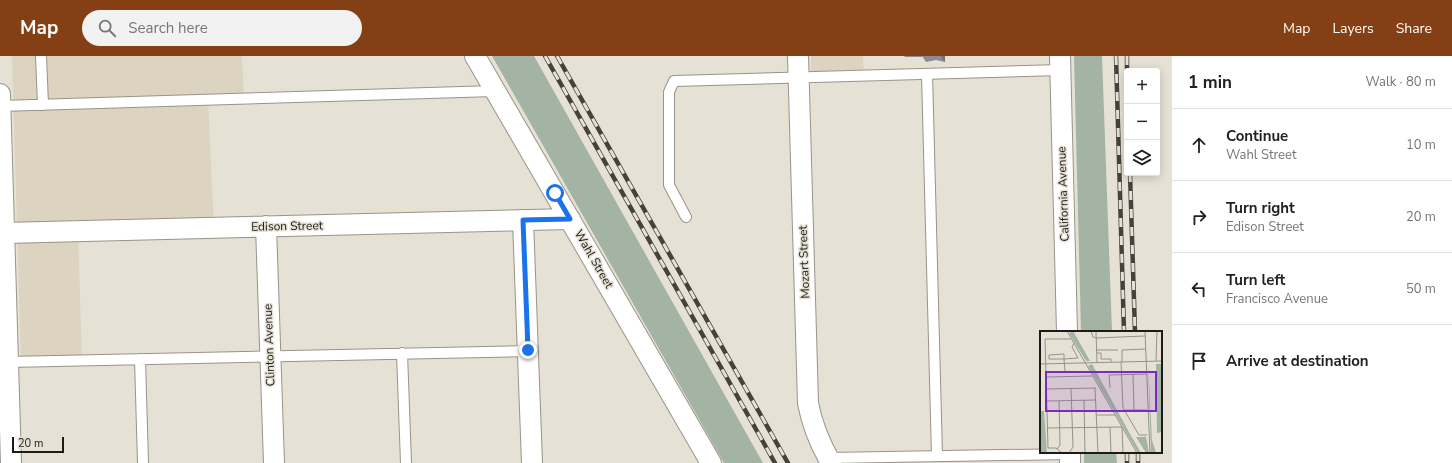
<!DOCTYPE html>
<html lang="en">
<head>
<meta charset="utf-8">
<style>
	body { margin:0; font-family:"Nunito Sans",sans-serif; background:#f2f2f2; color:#222 }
	.controls { position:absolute; right:12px; top:12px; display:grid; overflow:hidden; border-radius:4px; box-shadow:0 2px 10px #0003 }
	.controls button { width:36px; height:36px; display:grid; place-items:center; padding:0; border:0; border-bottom:1px solid #e0e0e0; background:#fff; color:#222; font:20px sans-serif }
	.scale { position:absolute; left:12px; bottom:10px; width:52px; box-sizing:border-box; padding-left:4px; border:2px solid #1d1b17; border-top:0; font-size:11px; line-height:14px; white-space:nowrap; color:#1d1b17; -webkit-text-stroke:3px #e6e1d5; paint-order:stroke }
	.stop { position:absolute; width:12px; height:12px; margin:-9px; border:3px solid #1a73e8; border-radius:50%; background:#fff }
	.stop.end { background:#1a73e8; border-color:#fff; box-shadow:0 1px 4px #0008 }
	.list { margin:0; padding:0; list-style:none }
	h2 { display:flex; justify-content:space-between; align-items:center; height:52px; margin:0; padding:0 16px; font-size:17px }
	h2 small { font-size:13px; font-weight:400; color:#767676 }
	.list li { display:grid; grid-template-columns:26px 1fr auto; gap:12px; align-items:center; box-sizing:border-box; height:72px; padding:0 16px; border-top:1px solid #e0e0e0 }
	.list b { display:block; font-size:15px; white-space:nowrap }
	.list p { margin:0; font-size:13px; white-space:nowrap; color:#767676 }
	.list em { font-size:13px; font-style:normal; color:#767676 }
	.icon { flex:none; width:22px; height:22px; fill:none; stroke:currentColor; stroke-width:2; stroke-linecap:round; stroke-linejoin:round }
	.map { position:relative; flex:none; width:1172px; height:407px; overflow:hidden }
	header { display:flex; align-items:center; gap:24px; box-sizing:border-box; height:56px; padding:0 20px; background:#844014; color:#fff }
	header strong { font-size:19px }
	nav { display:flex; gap:22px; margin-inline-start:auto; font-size:14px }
	.search { width:280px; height:36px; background:#f2f2f2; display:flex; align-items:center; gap:10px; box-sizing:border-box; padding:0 14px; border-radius:22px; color:#767676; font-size:15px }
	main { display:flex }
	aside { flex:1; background:#fff }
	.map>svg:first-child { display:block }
</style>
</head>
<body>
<header>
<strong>Map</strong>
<div class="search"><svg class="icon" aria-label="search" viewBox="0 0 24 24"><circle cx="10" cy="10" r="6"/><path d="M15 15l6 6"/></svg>Search here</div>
<nav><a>Map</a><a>Layers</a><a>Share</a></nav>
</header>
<main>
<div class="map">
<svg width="1172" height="407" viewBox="0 0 1172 407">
	<rect width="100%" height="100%" fill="#e6e1d5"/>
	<path fill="#dcd4c1" d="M12,0H242L244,42L208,44L214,172L78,175L82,304L21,306Z
		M811,0H863L864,19L811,21Z"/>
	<path fill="#a3b4a4" d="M492,0H534L763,407H724Z
		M1074,0H1102L1112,276H1081Z
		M1084,396H1116L1117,407H1084Z"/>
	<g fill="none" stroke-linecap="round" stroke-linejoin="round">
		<g stroke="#999489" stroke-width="12">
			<path id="service" d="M41,0L43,49
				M927,18L937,400
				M0,50L495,35
				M686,161L669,129V36L674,25L1060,14
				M402,297L406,407
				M140,303L143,407
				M8,306L528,295
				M828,402L1070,398"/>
		</g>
		<g stroke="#999489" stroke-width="22">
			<path id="minor" d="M475,0L711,407
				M798,0L808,347C812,369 820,388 831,407
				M1060,0L1067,276
				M0,38L11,407
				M523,164L532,407
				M266,170L274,407
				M4,177L570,163
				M1070,396V407"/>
		</g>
		<use href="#service" stroke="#fff" stroke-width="10"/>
		<use href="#minor" stroke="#fff" stroke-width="20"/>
		<g stroke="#45423d" stroke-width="4.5">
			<path id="rail" d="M545,0L775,407
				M557,0L788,407
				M1116,0L1124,276
				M1127,0V15
				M1130,117L1135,276
				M1127,396V407
				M1138,396V407"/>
		</g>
		<use href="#rail" stroke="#e6e1d5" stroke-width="3" stroke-dasharray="9" stroke-linecap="butt"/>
	</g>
	<path fill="#8d8a94" d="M904,0H922V1H905Z
		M922,0H945V6L936,4L926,6Z"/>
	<path fill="#737178" d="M941,0H945V6L941,1Z"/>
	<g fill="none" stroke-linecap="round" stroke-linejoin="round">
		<path stroke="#1a73e8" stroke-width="5" d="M528,294L523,164L570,163L555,137"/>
	</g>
	<g text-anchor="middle" stroke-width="3" stroke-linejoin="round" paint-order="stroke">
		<g font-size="12" fill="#1d1b17" stroke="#e6e1d5">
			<text transform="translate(1063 138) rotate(-92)" y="4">California Avenue</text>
			<text transform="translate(287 170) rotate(-1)" y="4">Edison Street</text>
			<text transform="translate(594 203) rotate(60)" y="4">Wahl Street</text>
			<text transform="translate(804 206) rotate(-92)" y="4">Mozart Street</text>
			<text transform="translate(269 289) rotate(-92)" y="4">Clinton Avenue</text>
		</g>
	</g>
	<g transform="translate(1040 275)">
		<rect width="122" height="122" fill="#e6e1d5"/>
		<path d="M33,0L50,30H46L29,2ZM108,32L112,109L116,122H111ZM52,33L90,103L101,122H98L48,35ZM116,33H122V101L117,102ZM0,80H4L7,122H0ZM96,106H106L109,122H106Z" fill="#a3b4a4"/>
		<path fill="none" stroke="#969289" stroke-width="1" d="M27,0L97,122M51,0L53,6L56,7L105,5M56,0L57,32M105,0L110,122M57,19H78M57,22H61V28H71V31M116,30L117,0M81,31L83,77L99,104H107M82,31V19L105,18M0,33L122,30M25,40L24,28H9V24L24,23V28L38,27L32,16L34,12M93,43L94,79M6,46L52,45M55,57L58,122M70,57L69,44L106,43M6,58L56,57M44,69L45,122M7,70L56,69M84,79H107M56,84H75M70,96L71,122M7,97L82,96L83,122M17,118L20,114L19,70M22,122L16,117H8L5,8H31M29,122L33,116L31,57"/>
		<path fill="#7b2cbf" fill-opacity="0.15" stroke="#7b2cbf" stroke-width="2" d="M6,41H116V80H6Z"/>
		<rect width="122" height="122" fill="none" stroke="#1d1b17" stroke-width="2"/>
	</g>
</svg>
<div class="controls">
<button>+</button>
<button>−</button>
<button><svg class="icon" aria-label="layers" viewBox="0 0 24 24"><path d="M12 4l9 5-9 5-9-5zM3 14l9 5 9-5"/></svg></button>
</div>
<div class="scale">20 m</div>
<div class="stop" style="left:555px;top:137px"></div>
<div class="stop end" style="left:528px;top:294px"></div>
</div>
<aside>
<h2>1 min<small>Walk · 80 m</small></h2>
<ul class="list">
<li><svg class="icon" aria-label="ahead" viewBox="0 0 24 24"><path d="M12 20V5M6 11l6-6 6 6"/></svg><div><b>Continue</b><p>Wahl Street</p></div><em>10 m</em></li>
<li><svg class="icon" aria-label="right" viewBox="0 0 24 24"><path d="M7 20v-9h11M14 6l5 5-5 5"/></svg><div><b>Turn right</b><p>Edison Street</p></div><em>20 m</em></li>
<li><svg class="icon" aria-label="left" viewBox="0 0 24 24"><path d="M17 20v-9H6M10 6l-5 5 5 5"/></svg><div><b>Turn left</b><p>Francisco Avenue</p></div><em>50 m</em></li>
<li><svg class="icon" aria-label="arrive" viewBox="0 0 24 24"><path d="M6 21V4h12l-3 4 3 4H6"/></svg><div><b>Arrive at destination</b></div></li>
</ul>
</aside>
</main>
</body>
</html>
